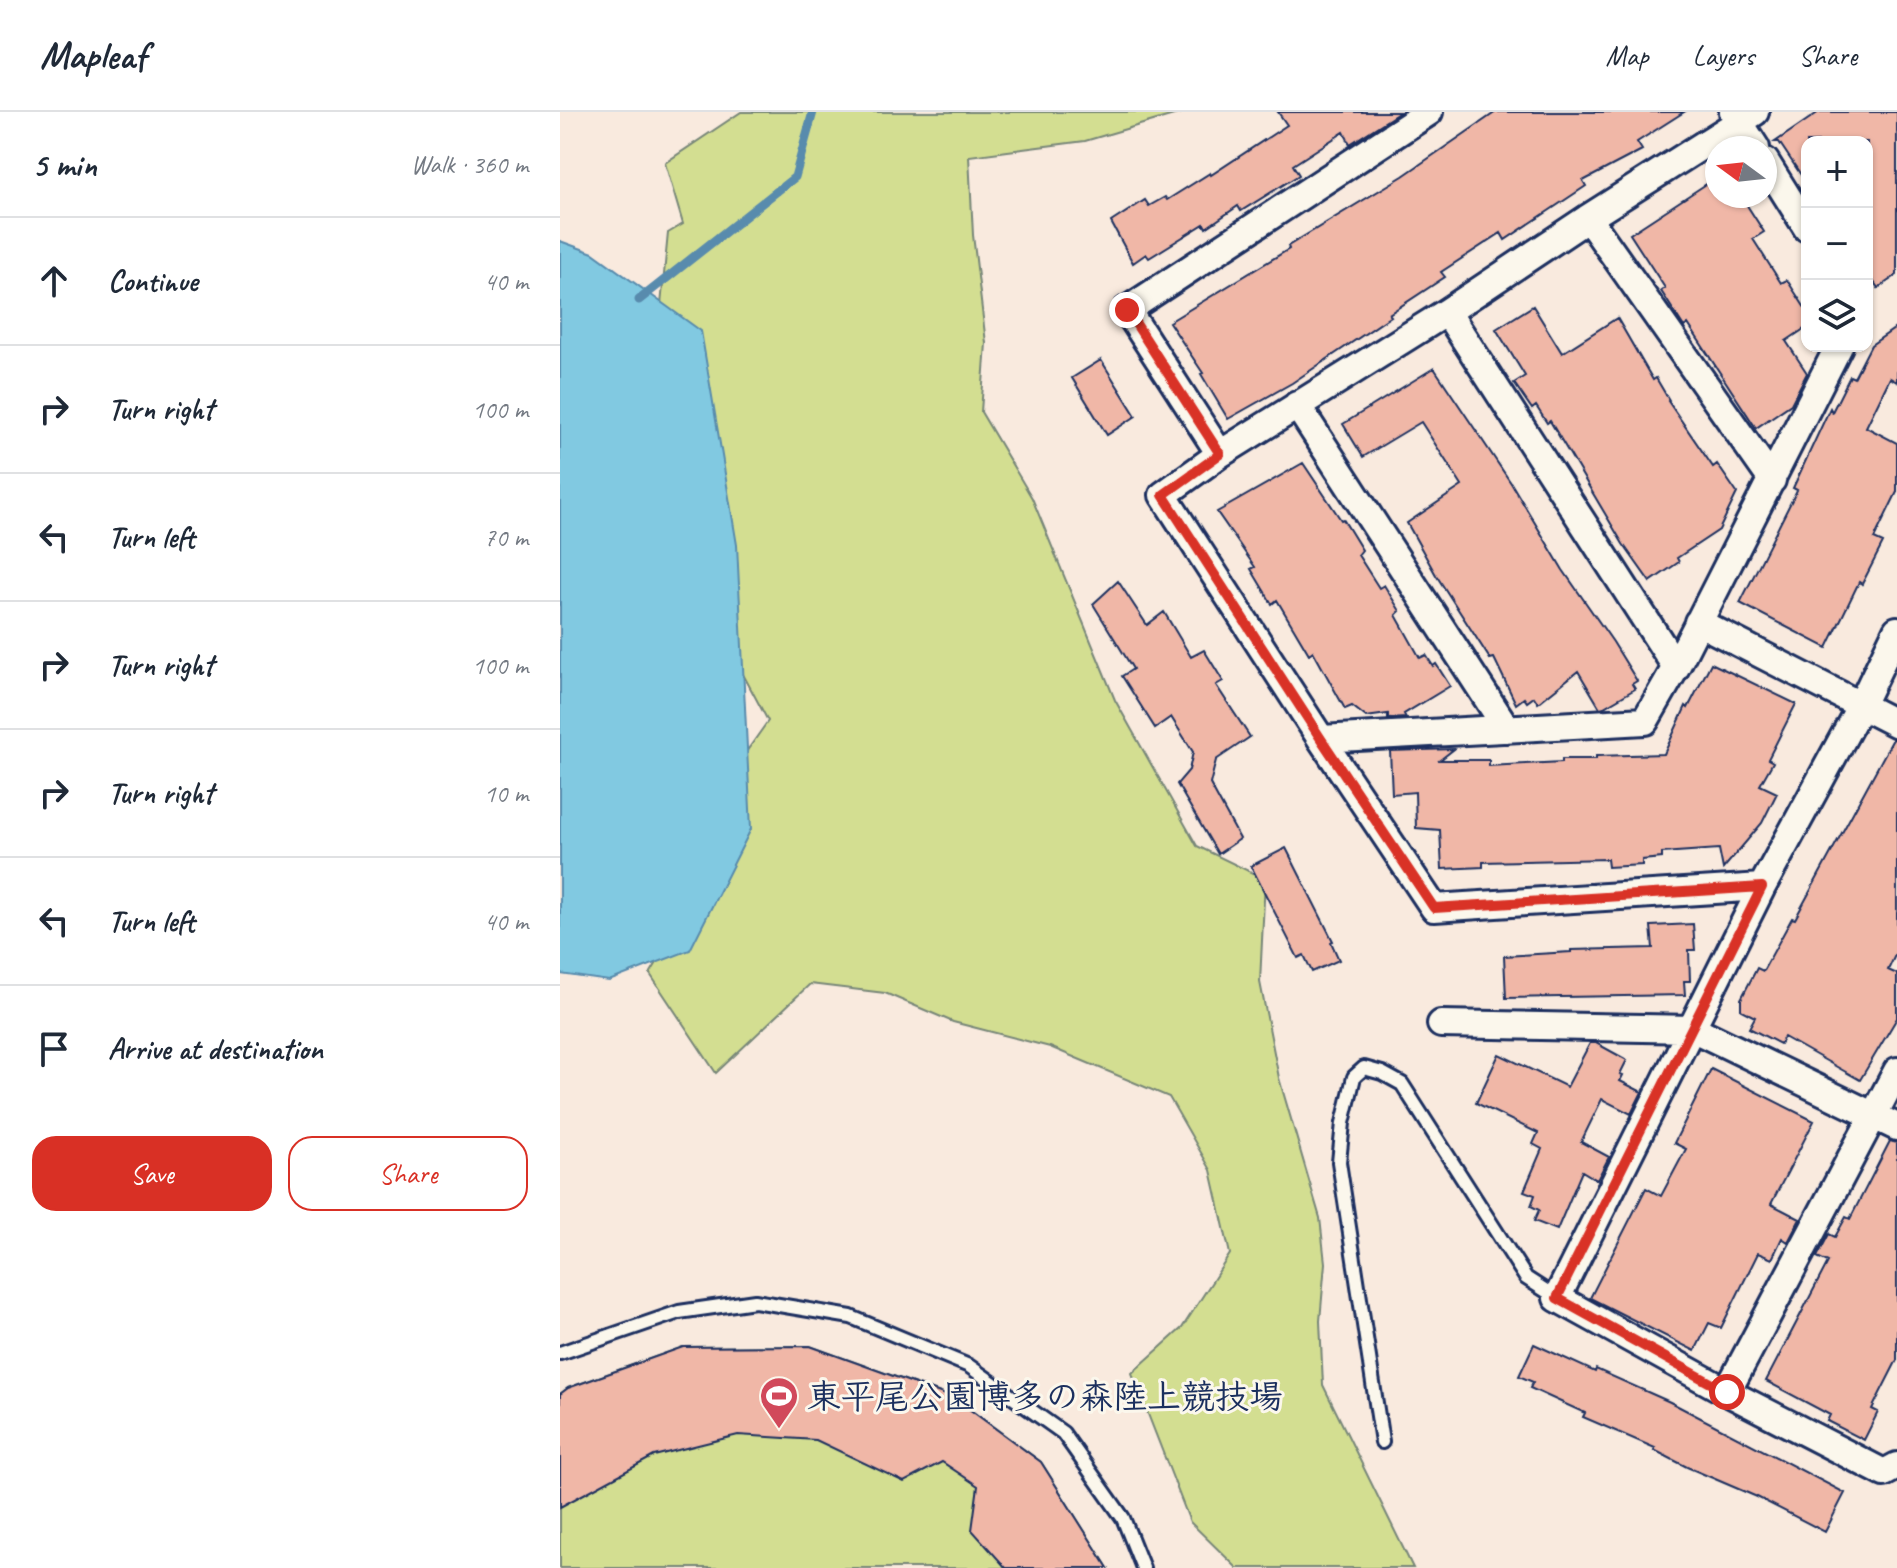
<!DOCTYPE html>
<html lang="en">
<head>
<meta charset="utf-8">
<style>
	body { margin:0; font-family:Caveat,"Klee One",sans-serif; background:#f2f2f3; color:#1f2937 }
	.controls { position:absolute; right:24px; top:24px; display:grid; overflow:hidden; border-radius:16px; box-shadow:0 2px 6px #0004 }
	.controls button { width:72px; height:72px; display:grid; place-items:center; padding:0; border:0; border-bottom:2px solid #e0e1e3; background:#fff; color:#1f2937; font:40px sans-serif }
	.compass { position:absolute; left:1145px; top:24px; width:72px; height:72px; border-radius:50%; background:#fff; box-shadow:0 2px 6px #0004; rotate:285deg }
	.stop { position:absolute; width:24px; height:24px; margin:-18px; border:6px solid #d93025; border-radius:50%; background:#fff }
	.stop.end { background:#d93025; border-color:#fff; box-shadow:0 2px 8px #0008 }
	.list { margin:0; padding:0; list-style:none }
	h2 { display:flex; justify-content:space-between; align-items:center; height:104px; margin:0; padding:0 32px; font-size:34px }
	h2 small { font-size:26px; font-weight:400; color:#747a83 }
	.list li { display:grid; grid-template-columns:52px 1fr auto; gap:24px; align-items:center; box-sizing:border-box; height:128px; padding:0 32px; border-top:2px solid #e0e1e3 }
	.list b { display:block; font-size:30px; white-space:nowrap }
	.list em { font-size:26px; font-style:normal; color:#747a83 }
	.actions { display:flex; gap:16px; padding:24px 32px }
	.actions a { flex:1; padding:18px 0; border:2px solid #d93025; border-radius:24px; text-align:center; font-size:28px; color:#d93025 }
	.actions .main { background:#d93025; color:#fff }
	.icon { flex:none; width:44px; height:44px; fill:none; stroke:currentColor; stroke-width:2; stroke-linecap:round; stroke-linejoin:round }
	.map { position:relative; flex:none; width:1337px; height:1456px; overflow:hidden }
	header { display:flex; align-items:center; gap:48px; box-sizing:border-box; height:112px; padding:0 40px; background:#fff; border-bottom:2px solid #e0e1e3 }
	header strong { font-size:38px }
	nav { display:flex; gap:44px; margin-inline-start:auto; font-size:28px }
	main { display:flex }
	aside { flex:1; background:#fff }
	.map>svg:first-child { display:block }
</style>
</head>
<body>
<header>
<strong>Mapleaf</strong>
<nav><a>Map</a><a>Layers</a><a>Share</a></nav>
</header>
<main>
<aside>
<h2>5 min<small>Walk · 360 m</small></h2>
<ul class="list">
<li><svg class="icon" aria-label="ahead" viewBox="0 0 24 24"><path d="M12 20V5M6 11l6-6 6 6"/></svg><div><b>Continue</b></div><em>40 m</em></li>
<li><svg class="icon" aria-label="right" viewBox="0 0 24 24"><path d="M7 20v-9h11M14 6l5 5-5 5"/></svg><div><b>Turn right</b></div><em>100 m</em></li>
<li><svg class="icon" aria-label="left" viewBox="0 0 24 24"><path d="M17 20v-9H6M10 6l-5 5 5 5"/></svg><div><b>Turn left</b></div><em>70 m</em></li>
<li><svg class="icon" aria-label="right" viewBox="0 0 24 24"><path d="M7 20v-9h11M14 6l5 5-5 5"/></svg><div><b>Turn right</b></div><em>100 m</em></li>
<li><svg class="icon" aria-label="right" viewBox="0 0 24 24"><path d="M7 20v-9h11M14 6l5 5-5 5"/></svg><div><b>Turn right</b></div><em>10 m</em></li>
<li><svg class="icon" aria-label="left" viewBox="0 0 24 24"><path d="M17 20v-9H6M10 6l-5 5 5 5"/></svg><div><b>Turn left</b></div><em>40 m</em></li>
<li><svg class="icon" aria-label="arrive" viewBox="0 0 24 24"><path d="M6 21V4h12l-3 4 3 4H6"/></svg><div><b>Arrive at destination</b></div></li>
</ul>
<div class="actions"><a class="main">Save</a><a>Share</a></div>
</aside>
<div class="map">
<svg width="1337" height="1456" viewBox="0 0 1337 1456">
	<rect width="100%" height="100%" fill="#f9eade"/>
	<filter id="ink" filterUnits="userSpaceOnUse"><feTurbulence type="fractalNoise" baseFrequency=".0125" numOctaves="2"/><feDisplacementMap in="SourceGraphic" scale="16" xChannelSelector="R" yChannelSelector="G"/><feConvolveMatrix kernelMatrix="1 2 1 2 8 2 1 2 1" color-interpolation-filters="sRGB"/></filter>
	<g filter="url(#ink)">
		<path fill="#d3de91" stroke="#778678" stroke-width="2" d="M181,0H624L525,29L409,44L413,123L426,231L421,300L472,386L555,588L637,734L705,767L700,870L719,966L760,1106L765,1151L760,1209L763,1273L853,1456H677L630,1410L572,1261L622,1216L670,1142L651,1058L609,985L490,935L393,910L325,881L250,872L156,961L90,862L156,755L167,667L208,609L146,493L99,214L108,121L123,112L105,51Z
			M250,1234L394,1286L481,1350L548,1456H0V1282L8,1276L123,1235Z"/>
		<path fill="#81c9e1" stroke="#588bad" stroke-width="2" d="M0,129L33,141L141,219L177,433L191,717L130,838L49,869L0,862Z"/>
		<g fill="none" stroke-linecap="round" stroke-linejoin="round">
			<path stroke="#588bad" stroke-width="9" d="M79,188L235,65L253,0"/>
		</g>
		<path fill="#f0b7a7" stroke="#1b2f5e" stroke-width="2" d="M718,0H840L790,32L784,20L733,53L739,63L681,99L678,94L646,116L644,112L589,146L586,142L573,151L551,110L585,88L589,94L605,85L607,88L650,61L651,63L727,13Z
			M936,0H1124L1077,30L1082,38L1023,69L1026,74L945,128L941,121L881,160L885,165L829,202L831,204L732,271L668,307L641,262L643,261L609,210L729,137L728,134L843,64Z
			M1259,0H1337V163L1318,176L1307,160V30H1247V72L1219,30H1215Z
			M1157,65V84H1181L1204,120L1193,127L1221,171L1227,168L1247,199V215L1226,229L1247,261L1231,292L1196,316L1128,212L1124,215L1101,179L1105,176L1070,122Z
			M973,194L1002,241L1057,206L1093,268L1096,266L1109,288L1108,289L1153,355L1157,352L1177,381L1159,418L1117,446L1119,450L1090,470L1063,432L990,309L987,311L976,294L972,297L954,271L965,264L936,217Z
			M1337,215V270L1330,266L1306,315L1337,331V380L1314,427L1323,431L1302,472L1299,470L1267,536L1180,491L1237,378L1233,376L1270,296L1272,300L1290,264L1294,266L1311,233Z
			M541,248L576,304L547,323L512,266Z
			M874,256L951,371L1003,458L1053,530L1077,569L1072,572L1075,577L1044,595L1040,596L1018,559L978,591L974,585L967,590L964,586L956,592L934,546L930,547L876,463L847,411L902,374L861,310L803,345L783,312Z
			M743,351L781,408L783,407L802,438L798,443L819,476L824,473L840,499L836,503L860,546L866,543L873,554L876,552L890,574L844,602L846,606L828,607V602L806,605L792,594L785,597L753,539L749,542L717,488L712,492L691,457L695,455L657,400Z
			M558,469L587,513L604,500L631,545L644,538L663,569L656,573L690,625L656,648L650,672L680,727L658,742L617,672L629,658L633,640L611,605L595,616L562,564L573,557L533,492Z
			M1151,551L1236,592L1208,647L1213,650L1200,673L1217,681L1202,711L1163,757L1159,737L1102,741V746L1082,748V753L1048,755L1047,747L923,750V755L882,757L880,718L856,716L855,680L832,682L830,639L894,637L880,648H929V654L1002,650V647H1036V644L1104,642L1126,594L1128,596Z
			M1333,627L1337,628V839L1328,858L1337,862V906L1300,968L1224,925L1220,932L1189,916L1195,905L1181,898V887L1197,856L1203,859L1232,806L1235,807Z
			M726,736L773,829L771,830L779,848L752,860L744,843L738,846L691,754Z
			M1133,812L1135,838H1129L1130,869H1124L1125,883L946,886L944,844L1011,840V838L1093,836L1091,814Z
			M1030,931H1036L1067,948L1060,962L1063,963L1060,969L1082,980L1071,1002L1042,987L1021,1030L1049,1045L1037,1068L1022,1059L997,1118L974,1109L979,1098L971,1094L975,1083L964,1079L982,1037L973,1032L978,1021L916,991L939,942L1007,975Z
			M1151,957L1254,1009L1211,1092L1240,1107L1228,1130L1222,1126L1212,1147L1198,1141L1161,1216L1149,1211L1135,1239L1030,1186L1086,1076L1101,1084L1126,1037L1114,1031Z
			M1330,1029L1337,1031V1248L1312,1297L1318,1300L1304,1328L1267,1309L1270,1303L1206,1269L1268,1150L1257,1145L1269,1122L1275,1125L1286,1105L1290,1107Z
			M974,1232L1035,1260L1036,1257L1110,1290L1285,1381L1265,1420L1197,1385L1127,1355L1094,1338L1095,1336L1023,1305L1025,1301L970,1276L973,1270L959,1264Z
			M250,1234L394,1286L481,1350L548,1456H446L412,1418L418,1374L382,1350L344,1370L256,1328L178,1323L94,1344L0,1395V1282L8,1276L123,1235Z"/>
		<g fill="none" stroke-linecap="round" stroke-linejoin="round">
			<g stroke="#1b2f5e" stroke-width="18">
				<path id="service" d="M0,1241L119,1200L195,1189L291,1205L409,1254L503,1321L563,1406L583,1456
					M822,1330L779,1050L783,1011L794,965L804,956L822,961L842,972L966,1166L997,1186"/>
			</g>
			<g stroke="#1b2f5e" stroke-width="32">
				<path id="minor" d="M1173,0L1196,36
					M1195,0L1028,106L887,200L660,342L603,383L761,627L874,796L1202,775
					M1205,49L1247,116
					M1028,106L1212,368
					M887,200L1116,555
					M737,293L947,617
					M660,342L567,198L869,0
					M1138,510L1337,612
					M1337,518L1301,593L1202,775L997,1186L1167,1280L1324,1361L1337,1354
					M761,627L1085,609L1116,555L1279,234
					M881,912L1134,917L1337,1015
					M1167,1280L1337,959"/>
			</g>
			<use href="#service" stroke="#fbf7ec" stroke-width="12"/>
			<use href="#minor" stroke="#fbf7ec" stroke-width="26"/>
		</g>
	</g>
	<g fill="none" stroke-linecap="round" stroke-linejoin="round" filter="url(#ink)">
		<path stroke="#d93025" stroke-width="10" d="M567,198L660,342L603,383L761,627L874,796L1202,775L997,1186L1167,1280"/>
	</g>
	<defs>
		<g id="stadium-pin" transform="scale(2)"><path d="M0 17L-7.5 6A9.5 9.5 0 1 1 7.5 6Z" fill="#d1495b" stroke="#fbf7ec"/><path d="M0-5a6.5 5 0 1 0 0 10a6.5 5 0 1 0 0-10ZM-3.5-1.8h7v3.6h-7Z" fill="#fff"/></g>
	</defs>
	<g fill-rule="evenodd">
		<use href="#stadium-pin" x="219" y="1284"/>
	</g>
	<g text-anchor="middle" stroke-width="6" stroke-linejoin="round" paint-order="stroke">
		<g font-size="34" font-weight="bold" fill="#1b2f5e" stroke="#fbf7ec" text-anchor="start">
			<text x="247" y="1296">東平尾公園博多の森陸上競技場</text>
		</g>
	</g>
</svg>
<div class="controls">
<button>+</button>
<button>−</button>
<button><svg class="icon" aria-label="layers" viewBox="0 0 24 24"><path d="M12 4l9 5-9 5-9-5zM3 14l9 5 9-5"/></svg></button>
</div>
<svg class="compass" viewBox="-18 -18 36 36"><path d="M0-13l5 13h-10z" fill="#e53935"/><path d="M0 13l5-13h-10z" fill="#747a83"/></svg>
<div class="stop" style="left:1167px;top:1280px"></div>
<div class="stop end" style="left:567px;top:198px"></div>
</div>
</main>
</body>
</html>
